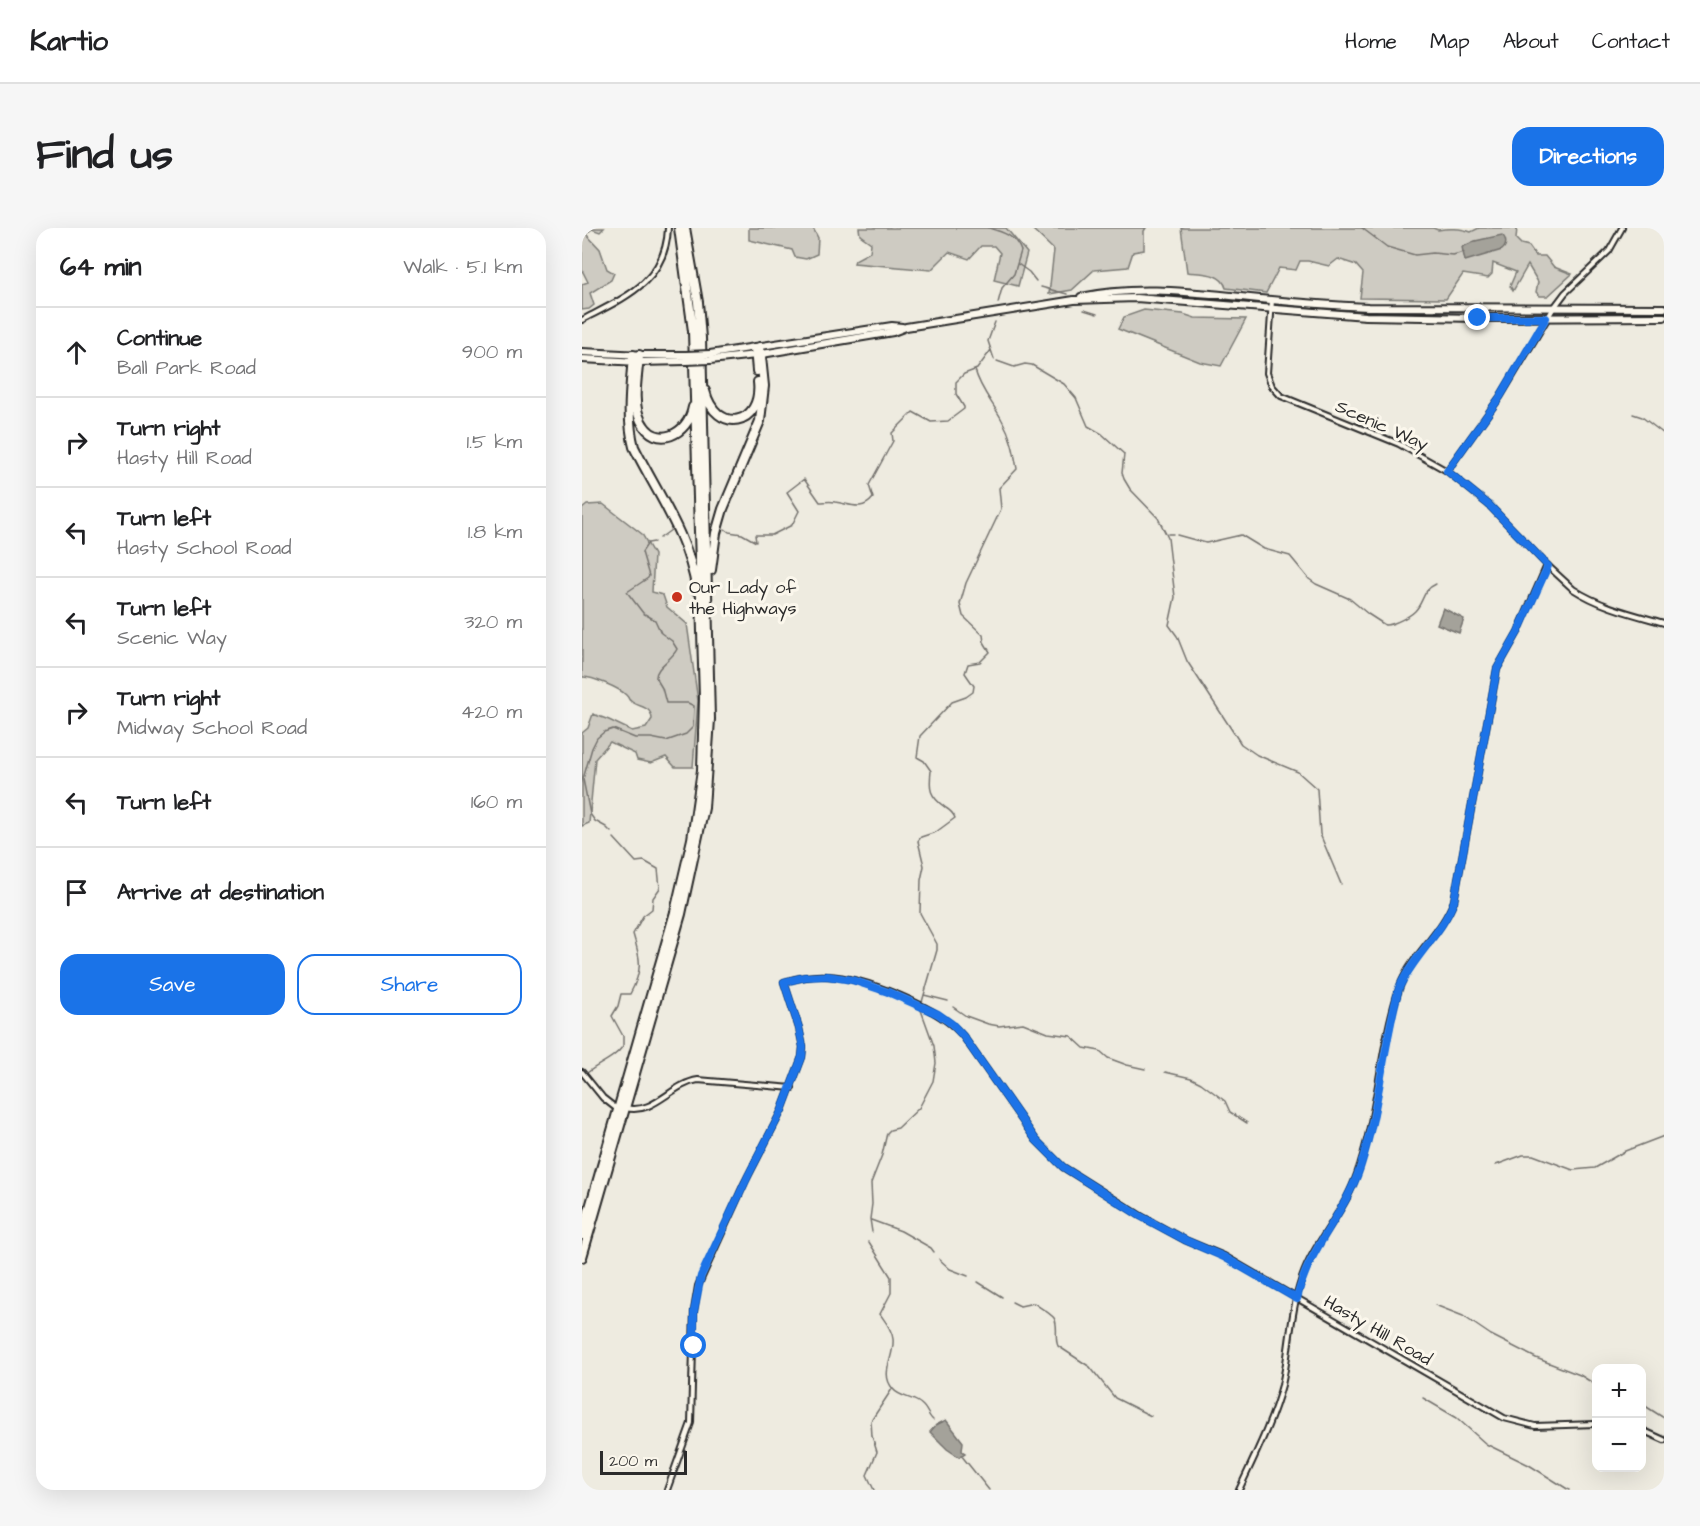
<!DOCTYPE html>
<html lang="en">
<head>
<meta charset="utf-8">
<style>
	body { margin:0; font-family:"Architects Daughter",sans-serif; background:#f6f6f6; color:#202124 }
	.controls { position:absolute; right:18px; bottom:18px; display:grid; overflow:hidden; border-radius:12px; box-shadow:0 6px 24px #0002 }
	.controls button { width:54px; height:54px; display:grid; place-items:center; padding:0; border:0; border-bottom:2px solid #e0e0e0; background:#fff; color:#202124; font:30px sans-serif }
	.scale { position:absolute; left:18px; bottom:15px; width:87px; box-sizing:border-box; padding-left:6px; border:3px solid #2b2b2b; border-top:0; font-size:16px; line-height:21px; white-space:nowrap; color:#2b2b2b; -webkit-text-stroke:4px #fbf7ec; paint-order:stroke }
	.stop { position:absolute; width:18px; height:18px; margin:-14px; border:4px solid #1a73e8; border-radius:50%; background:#fff }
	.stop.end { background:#1a73e8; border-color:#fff; box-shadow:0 2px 6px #0008 }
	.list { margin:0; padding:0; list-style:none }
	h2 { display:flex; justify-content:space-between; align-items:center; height:78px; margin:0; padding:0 24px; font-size:26px }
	h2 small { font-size:20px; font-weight:400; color:#757577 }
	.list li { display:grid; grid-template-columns:39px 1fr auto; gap:18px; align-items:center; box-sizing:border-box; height:90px; padding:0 24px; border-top:2px solid #e0e0e0 }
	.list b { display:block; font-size:22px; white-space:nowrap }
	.list p { margin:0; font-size:20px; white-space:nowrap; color:#757577 }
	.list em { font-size:20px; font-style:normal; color:#757577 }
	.actions { display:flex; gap:12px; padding:18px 24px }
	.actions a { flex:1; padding:14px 0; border:2px solid #1a73e8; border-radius:18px; text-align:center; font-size:21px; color:#1a73e8 }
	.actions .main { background:#1a73e8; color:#fff }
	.icon { flex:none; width:33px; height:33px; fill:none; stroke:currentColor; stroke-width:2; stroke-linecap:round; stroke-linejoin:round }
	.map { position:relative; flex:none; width:1082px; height:1262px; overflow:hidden; border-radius:18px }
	header { display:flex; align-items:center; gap:36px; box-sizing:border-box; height:84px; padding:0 30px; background:#fff; border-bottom:2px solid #e0e0e0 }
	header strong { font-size:28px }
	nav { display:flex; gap:33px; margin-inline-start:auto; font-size:21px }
	.intro { display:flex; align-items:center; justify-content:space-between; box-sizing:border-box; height:144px; padding:0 36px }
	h1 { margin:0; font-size:42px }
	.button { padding:15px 27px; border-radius:18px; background:#1a73e8; color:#fff; font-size:21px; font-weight:700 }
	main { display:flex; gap:36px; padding:0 36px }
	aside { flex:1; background:#fff; border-radius:18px; box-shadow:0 6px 24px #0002 }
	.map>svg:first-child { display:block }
</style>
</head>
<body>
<header>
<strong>Kartio</strong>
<nav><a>Home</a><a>Map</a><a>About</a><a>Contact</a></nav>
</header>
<div class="intro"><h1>Find us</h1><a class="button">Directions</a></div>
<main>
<aside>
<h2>64 min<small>Walk · 5.1 km</small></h2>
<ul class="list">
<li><svg class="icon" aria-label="ahead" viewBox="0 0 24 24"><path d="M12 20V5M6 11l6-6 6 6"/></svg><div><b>Continue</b><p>Ball Park Road</p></div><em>900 m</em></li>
<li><svg class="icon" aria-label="right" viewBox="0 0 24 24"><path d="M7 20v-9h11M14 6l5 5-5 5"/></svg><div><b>Turn right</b><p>Hasty Hill Road</p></div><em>1.5 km</em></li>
<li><svg class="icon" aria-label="left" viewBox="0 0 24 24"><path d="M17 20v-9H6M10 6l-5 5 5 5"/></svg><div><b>Turn left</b><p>Hasty School Road</p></div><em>1.8 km</em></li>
<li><svg class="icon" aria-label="left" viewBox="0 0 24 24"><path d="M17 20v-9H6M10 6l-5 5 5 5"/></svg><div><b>Turn left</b><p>Scenic Way</p></div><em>320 m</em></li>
<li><svg class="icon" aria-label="right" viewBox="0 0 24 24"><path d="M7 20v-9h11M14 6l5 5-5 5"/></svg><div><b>Turn right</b><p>Midway School Road</p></div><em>420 m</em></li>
<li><svg class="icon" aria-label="left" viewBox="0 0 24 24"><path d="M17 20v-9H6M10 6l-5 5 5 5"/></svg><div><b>Turn left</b></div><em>160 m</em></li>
<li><svg class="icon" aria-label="arrive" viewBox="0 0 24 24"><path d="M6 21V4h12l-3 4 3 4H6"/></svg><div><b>Arrive at destination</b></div></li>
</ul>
<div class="actions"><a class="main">Save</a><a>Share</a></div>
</aside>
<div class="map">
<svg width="1082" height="1262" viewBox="0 0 1082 1262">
	<rect width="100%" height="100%" fill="#eeebe0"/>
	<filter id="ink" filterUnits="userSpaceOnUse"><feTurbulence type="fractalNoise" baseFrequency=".0167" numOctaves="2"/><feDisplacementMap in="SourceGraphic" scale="12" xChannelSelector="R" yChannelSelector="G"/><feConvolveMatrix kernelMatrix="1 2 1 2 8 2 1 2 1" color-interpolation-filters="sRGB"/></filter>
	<g filter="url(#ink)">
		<path fill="#cecbc2" stroke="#7c7b76" stroke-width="1.5" d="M0,0H22L18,4L10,1L4,6L18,21L25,41L32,45L29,52L8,65L12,77L7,81L0,82V56L6,54L0,42Z
			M167,0H231L236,10L235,26L224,31L213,29L210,22L167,12Z
			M277,0H424L445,25L436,58L412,52L418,25L412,18H399L387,31L367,24L349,42L272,35L273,32L288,24L289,15L278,7Z
			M449,0H564L562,3V22L551,24L546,39L512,42L490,62L467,66L472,22Z
			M599,0H851L856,2C865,0 879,0 889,4L897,0H935L934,11L939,16L947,18L954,28H963L972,39L990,46L966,68H958L954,64L956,54L946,37L931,63L928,58L934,44L911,35L910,46L906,50L881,46L864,71L778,70L781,45L774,37L756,31L747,38L726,33H718L714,42L697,40L684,65L644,60C640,44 620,46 605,44Z
			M562,82L601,86L613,90L664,91L639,138L618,134L536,101L542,89Z
			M21,276L60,306L72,327L70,364L81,367L85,379L105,396L116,473L111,539H93L84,529L69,535L55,532L53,526L28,514L13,531L7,595L0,598V505L6,500L11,486L27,492L50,503L64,500L70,491C69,478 59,480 50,474C44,470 49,472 44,467C37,460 9,448 0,449V281L5,277Z"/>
		<path fill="#a4a29a" stroke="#74726e" stroke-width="1.5" d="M920,7C925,11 925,18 920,22L883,33L880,19L893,13Z
			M861,380L882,391L877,405L855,396Z
			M364,1192L381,1214L380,1223L383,1225L377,1229L365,1221L348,1204L354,1197Z"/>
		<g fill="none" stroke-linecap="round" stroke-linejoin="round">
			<path stroke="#74726e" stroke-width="1.5" d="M407,0C421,4 434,8 439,23L432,46L420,60L416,75
				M780,0L805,19L833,27L851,25L871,27L882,24
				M436,36L447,44L454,53
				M459,59L485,66
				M502,82L515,86
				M412,131L406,113L413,94
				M415,133L432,139L443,136L450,137L482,156L494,170L506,198L520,206L542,226L540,245L542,251L548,261L576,290L586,310L593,369L587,397L595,408L605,433L659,516L675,527L716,544L735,561L738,606L759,656
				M1051,186L1060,189L1082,206
				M143,301L147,304L160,306L174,314L173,307H190L210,297L217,283L205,264L222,251L238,274C243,274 248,273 253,274C268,276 280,284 291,270L287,257L311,213L310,205L331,184L349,194L366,193L382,181V179L374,166V154L382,146L395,141L409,122
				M586,306H591
				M595,307L624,315L659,307L682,321L708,328L727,351L734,356L768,371L786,386L803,397C812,397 828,388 833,383C842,374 840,362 854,356
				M78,310L89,302
				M29,604L24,599L13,593L8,586L1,551L10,520L15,510L22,504L31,501L53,510H69L84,513L104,506L111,499L112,478L106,475H84L80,460L74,450C73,439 90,432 95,421L90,413L79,405L73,392L61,385L45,364L66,350L67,348L60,324L66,315L72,314
				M342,767L366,773
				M340,774L355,722V716L338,685L339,652L342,638L336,613L339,609L354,604L373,590C371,585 369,583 364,580C347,568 347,561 349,543L342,533L335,529L338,508L370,474L384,469L391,464L392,458L383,445L386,436L398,434L408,424L402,414L401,407L381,388L378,376L384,355L419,281L417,260L435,241C432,223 429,208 420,192C411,175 398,161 393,142
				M371,779L384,788L406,796L417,798L441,795L466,805L489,808L502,820L518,823L526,830L545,837L563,841
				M583,844L609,850L619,855L643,873L648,884L665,895
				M5,845C17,835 32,831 41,818V808L30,788L36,778L39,766H48C61,742 59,732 51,706L61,688L70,681L71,670L78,660L76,641L62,633L54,634L32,610
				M914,937L941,927H951L991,942L1013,940L1043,923L1082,908
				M289,992L319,1003L349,1020L352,1024
				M290,1004L288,991L290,976L289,955L300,927L305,905L308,902L316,900L337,880L351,853L354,835L352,818L339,782
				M287,1014L309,1049V1065L298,1086C303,1093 310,1101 311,1111C313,1129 297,1145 311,1161C318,1170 333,1169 340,1177C345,1181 346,1188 351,1192
				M357,1031L368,1041L386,1048
				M396,1054L420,1069
				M430,1074L438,1078L452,1075C458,1080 467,1084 472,1090C477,1097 472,1110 476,1118L508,1139L533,1170L569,1188
				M853,1077L881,1088L909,1107L954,1130L998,1147L1014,1157
				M841,1170L875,1190L904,1216L947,1237L987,1262
				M1060,1176L1082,1190
				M379,1227L407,1262
				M292,1262L285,1247L295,1224L290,1208L289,1193L310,1161"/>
			<g stroke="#2b2b2b" stroke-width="8">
				<path id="minor" d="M690,72L685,145L690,158L699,168L817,216L865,243L907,277L965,337L991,361C1019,379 1050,386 1082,395
					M0,92C42,70 84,54 86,0
					M865,243L918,169L971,81L983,65L1027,23L1040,0
					M0,844L21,870L35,881
					M44,880C72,887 89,856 116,852L210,860
					M1060,1202L1082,1212
					M85,1262L109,1195L112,1083L116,1058L163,954L200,882L220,829L221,819L217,800L202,754C216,750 230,747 244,748C282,749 357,779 381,808L454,912L481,939L559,988L603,1012L642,1028L922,1190L953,1198L1014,1196
					M657,1262C673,1227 690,1194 700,1157C708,1122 708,1084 720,1050C729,1023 748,1000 762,975C772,958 778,939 783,920C797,868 800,812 817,761C828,728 859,707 872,673L915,441L936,404L965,337"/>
			</g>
			<g stroke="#2b2b2b" stroke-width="10">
				<path id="major" d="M499,69C548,58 600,63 649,68C695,73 741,77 786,79L1082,80
					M0,124L60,127H104
					M128,126L310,98L320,99
					M0,131L57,134L104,133
					M128,132L174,127L311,104L324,99L492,72L554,70L784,88L896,90L1082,89"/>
			</g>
			<g stroke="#2b2b2b" stroke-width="12">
				<path id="highway" d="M173,120L175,143
					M51,127C49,158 44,189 52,219C77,269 106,307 115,363
					M57,127C56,147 49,174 59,193C74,222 106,207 111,179
					M123,163C134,207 181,198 176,154
					M129,342L134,305L141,281L178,193L182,158L178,119
					M0,1007L93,684L110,611L120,542L122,470L111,103L97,0
					M0,1029L99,686L122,580L128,491L119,110L116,74L103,0"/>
			</g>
			<use href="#minor" stroke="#fbf7ec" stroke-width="4"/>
			<use href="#major" stroke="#fbf7ec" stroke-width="6"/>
			<use href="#highway" stroke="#fbf7ec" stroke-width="8"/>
			<g stroke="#2b2b2b" stroke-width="10" stroke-linecap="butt">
				<path id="major-bridge" d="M104,127L128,126
					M104,133L128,132"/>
			</g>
			<use href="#major-bridge" stroke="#fbf7ec" stroke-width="6"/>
		</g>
	</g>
	<g fill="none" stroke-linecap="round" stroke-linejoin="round" filter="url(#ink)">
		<path stroke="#1a73e8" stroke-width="8" d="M112,1118V1083L119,1048L167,946L200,882L220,829L221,819L217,800L202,754L223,749L245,748L270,752L306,764L356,786L370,796L381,808L454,912L481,939L558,988L603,1012L642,1029L715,1071C725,1022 762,987 778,940C797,882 801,819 817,760C831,728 860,706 872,673L915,441L936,404L966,338L907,277L865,243L918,169L964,90H896"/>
	</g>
	<circle fill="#c8321e" stroke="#fbf7ec" stroke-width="2" cx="95" cy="369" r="6"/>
	<g text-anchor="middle" stroke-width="6" stroke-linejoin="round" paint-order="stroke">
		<g font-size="18" fill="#2b2b2b" stroke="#fbf7ec">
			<text transform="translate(800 197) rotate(24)" y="6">Scenic Way</text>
			<text transform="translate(796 1102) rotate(30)" y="6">Hasty Hill Road</text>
		</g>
		<g font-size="18" fill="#2b2b2b" stroke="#fbf7ec" text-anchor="start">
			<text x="107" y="365">Our Lady of<tspan x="107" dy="21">the Highways</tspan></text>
		</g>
	</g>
</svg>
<div class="controls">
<button>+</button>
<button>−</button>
</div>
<div class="scale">200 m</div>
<div class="stop" style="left:112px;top:1118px"></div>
<div class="stop end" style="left:896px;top:90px"></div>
</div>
</main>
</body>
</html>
